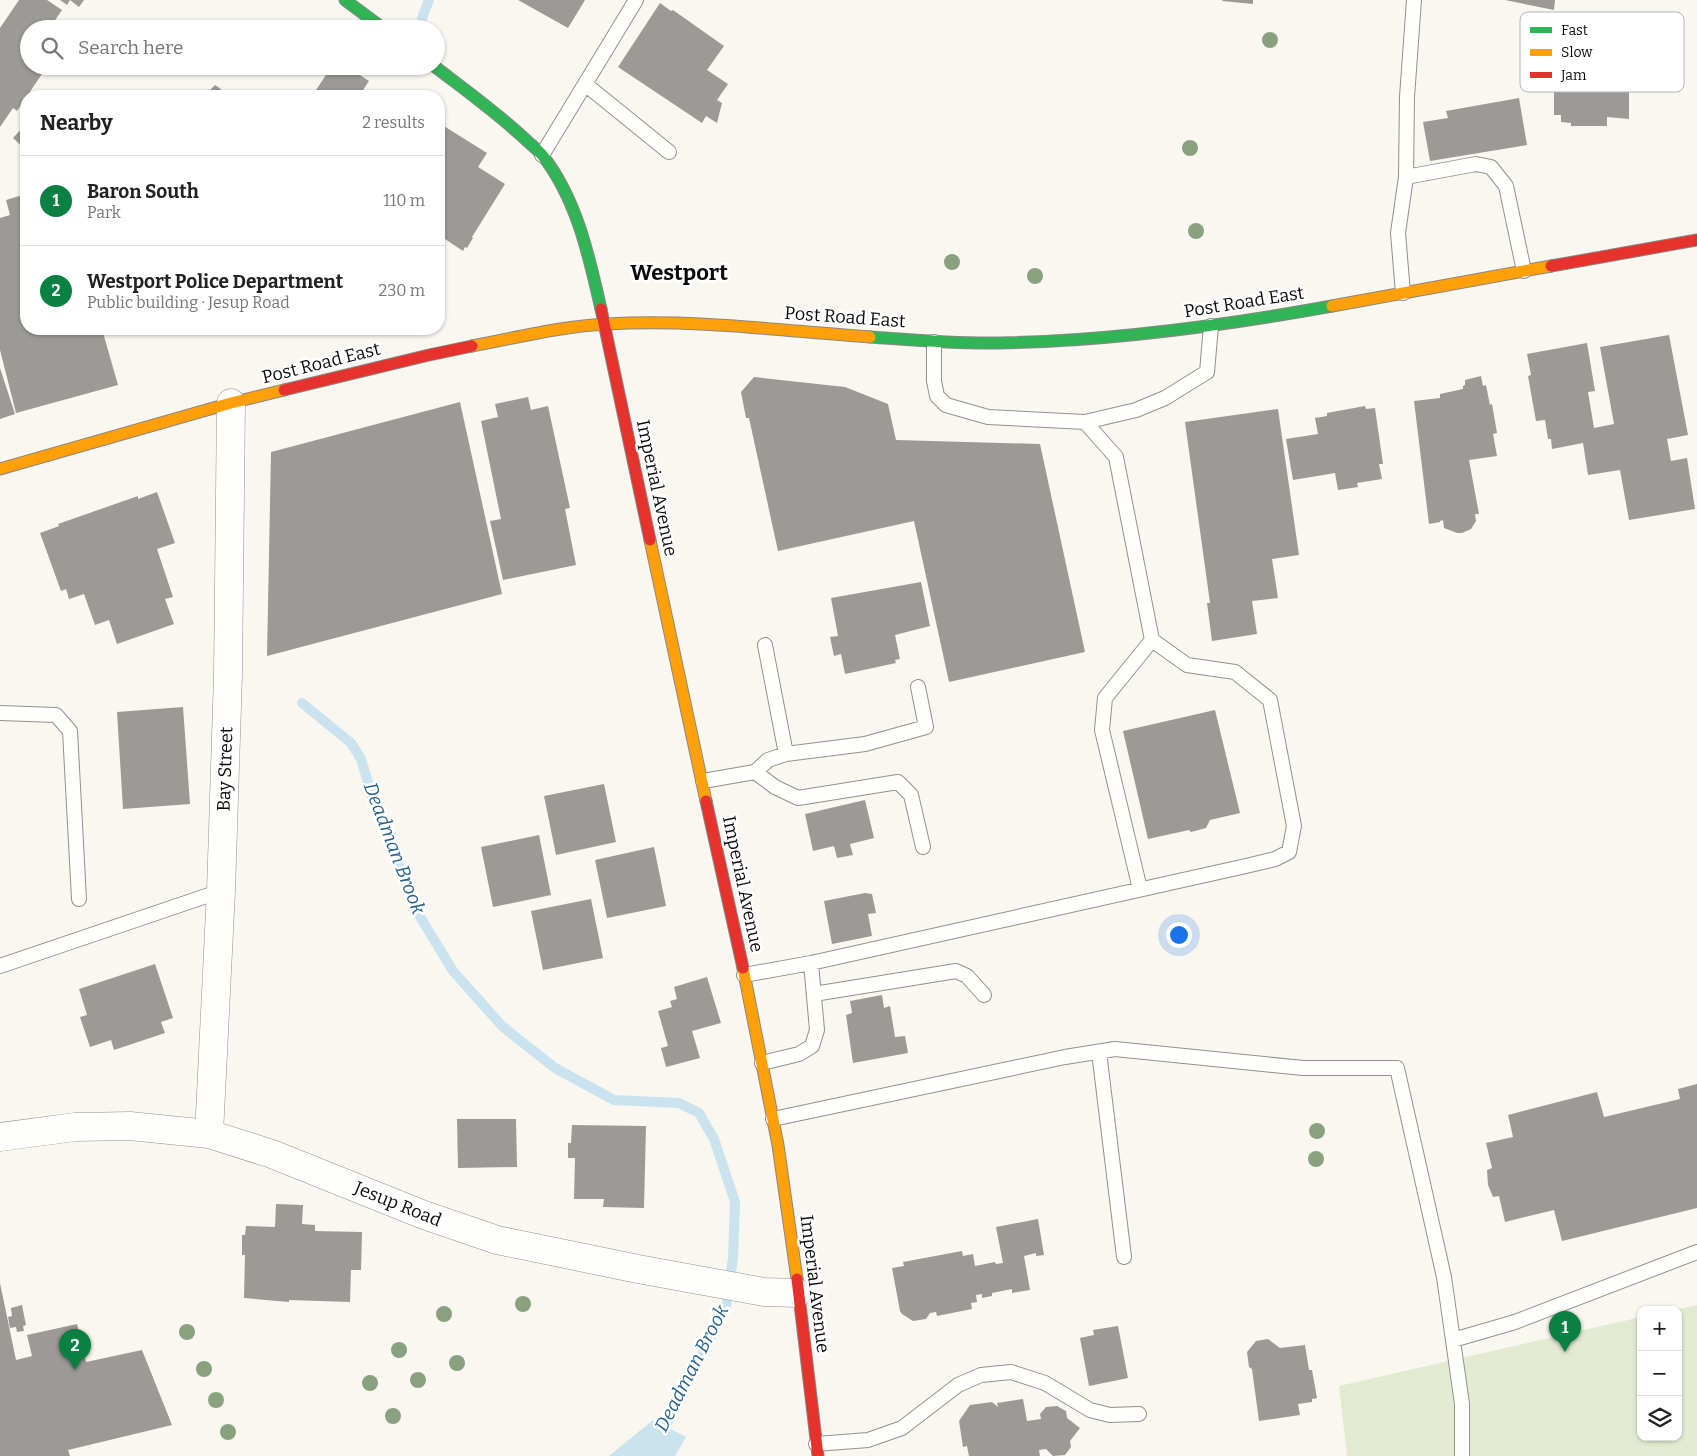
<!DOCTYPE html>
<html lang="en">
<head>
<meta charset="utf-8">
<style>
	body { margin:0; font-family:Bitter,serif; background:#f6f6f6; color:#222 }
	.controls { position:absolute; right:15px; bottom:15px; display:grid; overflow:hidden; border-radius:10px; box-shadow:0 1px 4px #0004 }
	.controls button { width:45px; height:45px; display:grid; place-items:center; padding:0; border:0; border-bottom:1px solid #e0e0e0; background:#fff; color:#222; font:25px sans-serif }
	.you { position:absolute; left:1178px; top:934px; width:18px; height:18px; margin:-12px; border:4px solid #fff; border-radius:50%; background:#1a73e8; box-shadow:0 0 0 8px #1a73e833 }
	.badge { display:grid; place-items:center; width:32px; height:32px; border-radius:50%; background:#0b8043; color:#fff; font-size:16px; font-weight:700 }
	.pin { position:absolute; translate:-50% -41px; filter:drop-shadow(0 1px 2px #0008) }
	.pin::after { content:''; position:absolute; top:26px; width:18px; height:15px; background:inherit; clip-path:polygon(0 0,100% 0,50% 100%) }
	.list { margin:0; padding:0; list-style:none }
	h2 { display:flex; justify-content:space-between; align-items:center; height:65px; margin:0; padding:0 20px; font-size:21px }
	h2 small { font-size:16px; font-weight:400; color:#767676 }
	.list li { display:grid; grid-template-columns:32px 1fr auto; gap:15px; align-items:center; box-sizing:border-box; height:90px; padding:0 20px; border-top:1px solid #e0e0e0 }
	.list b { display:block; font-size:19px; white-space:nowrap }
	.list p { margin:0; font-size:16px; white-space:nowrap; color:#767676 }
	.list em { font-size:16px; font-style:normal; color:#767676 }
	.icon { flex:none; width:28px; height:28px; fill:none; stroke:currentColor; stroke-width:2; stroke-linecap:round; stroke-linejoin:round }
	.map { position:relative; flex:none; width:1697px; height:1456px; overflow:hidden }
	.search { position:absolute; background:#fff; box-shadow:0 1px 4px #0004; left:20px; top:20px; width:425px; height:55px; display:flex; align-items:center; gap:12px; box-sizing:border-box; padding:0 18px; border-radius:28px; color:#767676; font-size:19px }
	.panel { position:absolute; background:#fff; box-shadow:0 1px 4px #0004; left:20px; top:90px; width:425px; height:245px; border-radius:20px }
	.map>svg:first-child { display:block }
</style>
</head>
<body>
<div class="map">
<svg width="1697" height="1456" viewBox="0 0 1697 1456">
	<rect width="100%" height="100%" fill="#f9f7f0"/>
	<path fill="#e2ebd2" d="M1697,1305V1456H1347L1339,1386L1641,1317V1437H1678V1310H1674Z"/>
	<path fill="#cbe3ef" d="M653,1420L686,1437L675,1456H609Z"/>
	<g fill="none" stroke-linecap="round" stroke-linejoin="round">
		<path stroke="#cbe3ef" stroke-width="10" d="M422,18L429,0
			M302,703L351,743L361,759L373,799L416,910L453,971L502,1026L555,1068L614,1100L679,1103L699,1113L714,1139L735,1202L733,1258L726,1307L665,1427L641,1456"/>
	</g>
	<path fill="#9c9a96" d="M19,0H47L62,10L49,29H29V56L27,59L29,60V66H38L44,71L17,111L13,108L0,127V28Z
		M60,0H84L79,7L70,0L67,5Z
		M518,0H585L568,28Z
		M1223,0H1253V4L1222,1Z
		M1505,0H1555L1554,10Z
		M660,3L671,11L673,10L724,46L707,70L728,84L717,100L722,103L717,123L706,116L702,123L618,67Z
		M1587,20L1617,25V34H1629V119L1607,117V126H1571V123L1561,122V115H1554V23H1563L1564,25L1585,24Z
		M332,66H346L369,81L359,96H312Z
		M215,85L221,89L215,96H213L208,92Z
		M1519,98L1527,145L1430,161L1423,122L1448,118L1446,111Z
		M439,123L487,153L478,167L505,184L472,237L473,238L467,248L465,247L463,251L439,235Z
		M26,124V150L13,138Z
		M26,194V329H102L118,385L16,413L0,350V218L10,215L6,200Z
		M1669,335L1688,435L1667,439L1671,461L1687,458L1695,509L1629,520L1620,470L1588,475L1583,443L1552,449L1551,439H1548L1545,420L1536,421L1528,376L1531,375L1527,354L1587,343L1595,391L1588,392L1594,428L1614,424L1600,347Z
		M0,368L15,414L0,419Z
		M1481,376L1483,386L1486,385L1490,405L1492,404L1497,433L1493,434L1497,456L1469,460L1479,514H1475L1476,521L1471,529L1462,533H1457L1444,528L1443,520L1440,521V522L1429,524L1414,401L1440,398V394L1463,389V386L1465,385V380Z
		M754,377L845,387L888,404L896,440L1040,444L1085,652L949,682L914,521L778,551L749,418H746L741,392Z
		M528,397L531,410L548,406L570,508L565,509L576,565L503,580L490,521L501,519L481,421L498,417L495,404Z
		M460,402L502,594L267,656L271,452Z
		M1365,406L1366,409L1375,408L1383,464H1379L1382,479L1357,483L1358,487L1338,490L1335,473L1293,480L1286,439L1318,434L1315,418L1327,416V413Z
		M1278,409L1299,555L1272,559L1278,598L1252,601L1257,634L1212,641L1207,603H1210L1185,422Z
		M157,492L175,543L157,549L173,597L165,599L174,624L117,644L109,620L95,625L84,594L69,599L66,589L61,591L40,533L59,526L58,524L138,496V499Z
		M921,582L930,626L895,635L900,659L895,660L896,663L845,674L841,654L834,656L830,637L838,636L831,598Z
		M183,707L190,804L123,809L117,712Z
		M1215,710L1240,813L1210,820L1206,828L1191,832L1189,830L1148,839L1123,731Z
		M604,784L616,842L556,855L544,796Z
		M865,800L874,838L850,844L853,855L837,858L834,846L813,851L805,814Z
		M539,835L551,895L493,907L481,847Z
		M654,847L666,906L607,918L595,860Z
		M865,893L872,894L876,913L868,914L872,936L832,944L824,901Z
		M591,899L603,958L543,970L531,911Z
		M155,964L173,1018L161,1022L165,1033L114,1050L111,1040L90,1047L80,1017L87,1015L79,989Z
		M707,977L721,1023L692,1031L700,1058L666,1067L661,1048L668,1046L658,1011L672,1007L670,1001L677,999L674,987Z
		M882,995L884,1008L890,1006L895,1037L905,1036L908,1053L853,1063L846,1015L852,1013L850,1001Z
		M1697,1084V1208L1562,1241L1554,1210L1505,1222L1499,1196L1493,1197L1488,1185L1487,1170L1492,1168L1486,1143L1513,1137L1508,1115L1597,1092L1604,1117L1680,1099L1678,1089Z
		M457,1119H516L517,1167L458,1168Z
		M572,1125L646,1126L644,1208L603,1207L604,1199H574L575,1158H568V1143H571Z
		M276,1204L303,1205L302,1224L315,1225V1231L362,1232L361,1270H351L350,1302L289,1300V1302L244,1298L245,1255H242V1235H245L246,1226L275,1227Z
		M1038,1219L1044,1255L1036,1256V1253L1024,1256L1030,1290L1012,1293V1289L992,1293V1296L982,1298V1294L976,1295L977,1302L971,1303L972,1309L937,1316L936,1312L930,1313L926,1319L913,1321L902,1314L900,1311L892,1268L904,1266L903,1262L962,1251L963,1256L973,1254L975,1266L995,1262L996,1264L1003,1263L996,1227Z
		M0,1283L16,1360L32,1356L27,1335L77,1324L86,1362L142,1350L172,1425L68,1450L70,1456H0Z
		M22,1305L26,1325L23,1326L24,1331L17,1332L16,1327L10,1328L8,1317L12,1316L11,1308Z
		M1118,1326L1128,1378L1089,1386L1080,1338L1094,1335L1093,1330Z
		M1268,1339L1280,1348L1305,1345L1309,1370H1312L1317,1398L1312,1399V1402L1298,1404L1300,1415L1259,1421L1252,1369L1249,1367L1247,1352L1256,1341Z
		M1023,1399L1027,1421L1041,1419L1040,1414L1046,1407L1057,1406L1066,1411L1067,1418L1080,1428L1070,1441L1071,1447L1065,1455L1053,1456L1046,1449L1039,1450L1040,1456H969L967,1446L963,1447L959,1421L970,1405L992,1402L998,1407L997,1403Z"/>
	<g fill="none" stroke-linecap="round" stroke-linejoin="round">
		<g stroke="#92918e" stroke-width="16">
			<path id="lane" d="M585,84L669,152
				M542,155L636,0
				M1406,177L1476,164L1491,167L1506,186L1524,271
				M1403,293L1398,233L1406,177L1407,97L1414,0
				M934,342V381L937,396L946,405L988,417L1085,422L1136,410L1165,398L1207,372L1211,326
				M765,645L786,754
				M0,713L56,715L70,731L79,899
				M755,772L775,787L798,798L898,782L911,795L923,847
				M703,781L755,772L768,760L786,754L865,744L926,727L918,687
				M1140,889L1102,730L1105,698L1152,640
				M0,966L221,891
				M744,975L811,963L1246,866L1275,859L1289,852L1294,826L1270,700L1235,672L1187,665L1152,640L1116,457L1085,422
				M814,994L956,971L967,976L984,995
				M1099,1052L1124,1257
				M762,1063L799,1054L812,1046L817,1030L811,963
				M773,1119L1065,1057L1115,1049L1303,1068H1397L1444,1277L1462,1404V1456
				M1453,1340L1515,1322L1697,1252
				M816,1444L868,1440L902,1428L958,1385L981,1375L1011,1372L1045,1383L1090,1410L1110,1415L1139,1414"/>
		</g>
		<g stroke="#92918e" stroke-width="29">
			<path id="street" d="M209,1134L221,891L228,675L231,403
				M0,1137L75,1127L130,1126L209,1134L272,1154L424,1215L497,1240L638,1269L764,1292L797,1293"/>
		</g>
		<g stroke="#898885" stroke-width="13">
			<path id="fast" d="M345,0L384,29
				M434,66C464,89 496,112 524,138C530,144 538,150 543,156C577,200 589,256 601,309
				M870,337C913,340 956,344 999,343C1111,341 1222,326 1332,306"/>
		</g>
		<g stroke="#898885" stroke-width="13">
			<path id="slow" d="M1332,306L1551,266
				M472,346C516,338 562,326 607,324C695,319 783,331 870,337
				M0,469L231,403L284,390
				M650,540L706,801
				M743,968L778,1145L797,1279"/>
		</g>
		<g stroke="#898885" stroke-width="13">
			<path id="jam" d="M1551,266L1697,240
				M601,309L650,540
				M284,390L429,355L472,346
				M706,801L743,968
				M797,1279L818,1456"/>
		</g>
		<use href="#lane" stroke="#fefefd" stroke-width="14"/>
		<use href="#street" stroke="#fefefd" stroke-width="28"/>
		<use href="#fast" stroke="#30b455" stroke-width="11"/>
		<use href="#slow" stroke="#ff9f0a" stroke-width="11"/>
		<use href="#jam" stroke="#e5322d" stroke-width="11"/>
	</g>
	<g fill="#8aa180">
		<circle cx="1270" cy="40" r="8"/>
		<circle cx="1190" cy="148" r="8"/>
		<circle cx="1196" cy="231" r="8"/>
		<circle cx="952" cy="262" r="8"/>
		<circle cx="1035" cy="276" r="8"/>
		<circle cx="1317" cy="1131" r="8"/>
		<circle cx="1316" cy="1159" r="8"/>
		<circle cx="523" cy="1304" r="8"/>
		<circle cx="444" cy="1314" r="8"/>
		<circle cx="187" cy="1332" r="8"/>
		<circle cx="399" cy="1350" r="8"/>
		<circle cx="457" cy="1363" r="8"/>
		<circle cx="204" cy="1369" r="8"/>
		<circle cx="418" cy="1380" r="8"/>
		<circle cx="370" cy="1383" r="8"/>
		<circle cx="216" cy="1400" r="8"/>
		<circle cx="393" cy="1416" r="8"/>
		<circle cx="228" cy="1432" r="8"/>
	</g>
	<g text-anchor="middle" stroke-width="5" stroke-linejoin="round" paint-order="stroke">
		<g font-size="18" fill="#0b0b0b" stroke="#fff">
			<text transform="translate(1244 302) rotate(-9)" y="6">Post Road East</text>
			<text transform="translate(845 317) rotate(4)" y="6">Post Road East</text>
			<text transform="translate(321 363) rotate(-14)" y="6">Post Road East</text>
			<text transform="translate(657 488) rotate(78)" y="6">Imperial Avenue</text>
			<text transform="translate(225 769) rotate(-88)" y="6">Bay Street</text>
			<text transform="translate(743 884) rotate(78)" y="6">Imperial Avenue</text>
			<text transform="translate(398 1204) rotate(22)" y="6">Jesup Road</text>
			<text transform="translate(815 1284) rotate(83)" y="6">Imperial Avenue</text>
		</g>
		<g font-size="19" font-style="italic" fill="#25618d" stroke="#fff">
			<text transform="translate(395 848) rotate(69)" y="7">Deadman Brook</text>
			<text transform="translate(691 1368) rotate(-63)" y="7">Deadman Brook</text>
		</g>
		<g font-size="22" font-weight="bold" fill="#0b0b0b" stroke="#fff">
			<text x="679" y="280">Westport</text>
		</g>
	</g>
	<rect x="1520" y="12" width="164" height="80" rx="8" fill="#fff" stroke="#b6b6b6" stroke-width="1"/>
	<rect x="1530" y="27" width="22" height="6" fill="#30b455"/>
	<rect x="1530" y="49" width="22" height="7" fill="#ff9f0a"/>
	<rect x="1530" y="72" width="22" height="6" fill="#e5322d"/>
	<g font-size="14" fill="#0b0b0b">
		<text x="1561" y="35">Fast</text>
		<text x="1561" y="57">Slow</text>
		<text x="1561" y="80">Jam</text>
	</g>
</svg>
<div class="controls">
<button>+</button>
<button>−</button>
<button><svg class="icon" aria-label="layers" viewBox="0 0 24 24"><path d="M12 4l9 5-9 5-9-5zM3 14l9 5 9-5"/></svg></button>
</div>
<div class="you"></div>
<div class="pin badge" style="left:1565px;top:1352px">1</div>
<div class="pin badge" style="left:75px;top:1370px">2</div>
<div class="search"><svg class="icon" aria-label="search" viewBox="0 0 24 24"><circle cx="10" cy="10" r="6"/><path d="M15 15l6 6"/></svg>Search here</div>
<section class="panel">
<h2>Nearby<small>2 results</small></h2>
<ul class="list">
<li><span class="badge">1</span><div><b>Baron South</b><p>Park</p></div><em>110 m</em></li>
<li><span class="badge">2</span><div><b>Westport Police Department</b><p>Public building · Jesup Road</p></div><em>230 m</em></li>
</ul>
</section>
</div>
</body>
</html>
